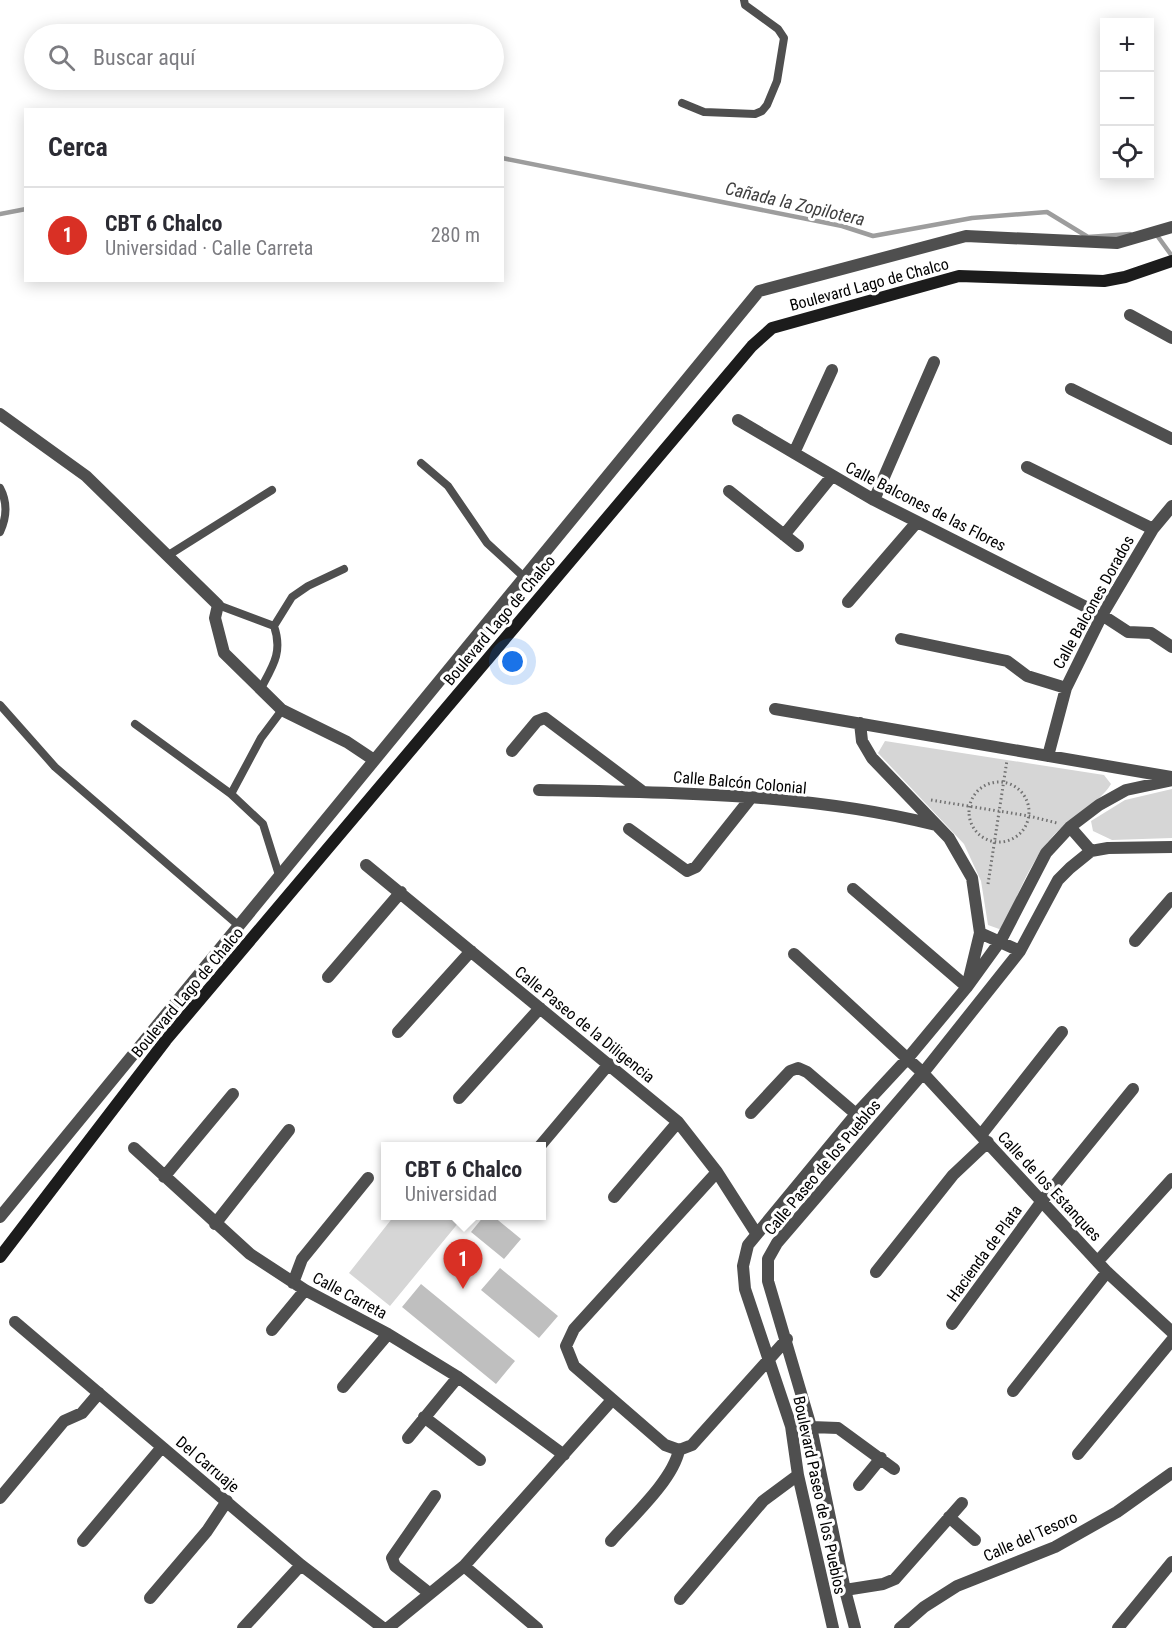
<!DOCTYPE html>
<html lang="es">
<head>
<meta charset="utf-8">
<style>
	body { margin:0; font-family:"Roboto Condensed",sans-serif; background:#f2f2f3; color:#2b2b33 }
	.controls { position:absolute; right:18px; top:18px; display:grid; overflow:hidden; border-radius:0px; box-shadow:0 3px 15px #0003 }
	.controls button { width:54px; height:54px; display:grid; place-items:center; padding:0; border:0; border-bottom:2px solid #e1e1e2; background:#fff; color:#2b2b33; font:30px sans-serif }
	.you { position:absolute; left:513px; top:662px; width:21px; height:21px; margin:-15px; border:4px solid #fff; border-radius:50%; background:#1a73e8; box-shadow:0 0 0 9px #1a73e833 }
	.badge { display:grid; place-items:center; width:39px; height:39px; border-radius:50%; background:#d93025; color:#fff; font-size:20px; font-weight:700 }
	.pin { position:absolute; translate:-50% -50px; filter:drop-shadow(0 2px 3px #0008) }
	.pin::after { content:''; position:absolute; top:32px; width:21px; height:18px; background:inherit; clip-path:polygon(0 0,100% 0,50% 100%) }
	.popup { position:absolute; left:381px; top:1142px; width:165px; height:78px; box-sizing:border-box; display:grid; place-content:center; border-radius:0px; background:#fff; filter:drop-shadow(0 2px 4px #0005); font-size:20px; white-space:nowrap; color:#7c7c81 }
	.popup b { font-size:22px; color:#2b2b33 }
	.popup::after { content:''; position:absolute; left:50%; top:100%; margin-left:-12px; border:12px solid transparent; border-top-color:#fff }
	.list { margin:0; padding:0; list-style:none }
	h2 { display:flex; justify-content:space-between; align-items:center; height:78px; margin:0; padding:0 24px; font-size:26px }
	h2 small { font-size:20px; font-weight:400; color:#7c7c81 }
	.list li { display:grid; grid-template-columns:39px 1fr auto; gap:18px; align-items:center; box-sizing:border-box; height:96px; padding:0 24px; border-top:2px solid #e1e1e2 }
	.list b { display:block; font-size:22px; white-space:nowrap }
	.list p { margin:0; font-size:20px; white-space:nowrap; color:#7c7c81 }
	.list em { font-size:20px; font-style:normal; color:#7c7c81 }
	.icon { flex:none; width:33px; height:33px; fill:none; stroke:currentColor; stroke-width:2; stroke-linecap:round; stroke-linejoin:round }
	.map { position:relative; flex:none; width:1172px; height:1628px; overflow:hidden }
	.search { position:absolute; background:#fff; box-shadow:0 3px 15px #0003; left:24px; top:24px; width:480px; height:66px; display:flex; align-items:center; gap:15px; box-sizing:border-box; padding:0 21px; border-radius:33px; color:#7c7c81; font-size:22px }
	.panel { position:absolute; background:#fff; box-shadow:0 3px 15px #0003; left:24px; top:108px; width:480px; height:174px; border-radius:0px }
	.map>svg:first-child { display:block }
</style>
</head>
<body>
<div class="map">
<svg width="1172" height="1628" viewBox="0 0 1172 1628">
	<rect width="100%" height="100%" fill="#fff"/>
	<path fill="#d6d6d6" d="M885,741L1104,775L1111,784C1099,804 1070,817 1053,836C1030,861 1016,899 1002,930L988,925L981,881L964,844L878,753Z
		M1172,789V838L1112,840L1093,831L1091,821L1125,800Z
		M394,1216H464L390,1306L349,1273Z"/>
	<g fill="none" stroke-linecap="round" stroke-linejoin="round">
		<path stroke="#9d9d9d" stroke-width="4.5" d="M502,158L842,226L873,236L972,218L1047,212L1088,237L1130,234
			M0,214L26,209
			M1156,234L1172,256"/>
	</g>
	<path fill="#bfbfbf" d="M484,1216H493L521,1239L504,1259L471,1232Z
		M500,1268L558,1316L539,1338L481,1290Z
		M421,1284L515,1361L496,1384L402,1307Z"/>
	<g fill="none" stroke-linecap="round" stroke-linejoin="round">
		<path stroke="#717171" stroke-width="3" stroke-dasharray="1.5 3" stroke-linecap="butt" d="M969 812a30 30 0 1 1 60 0a30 30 0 1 1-60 0Z
			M931,800L1029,816L1057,823
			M988,884L1007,760"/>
		<path stroke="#4f4f4f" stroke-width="8" d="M682,103L704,112L755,114L762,111L767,105L777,81L784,38L778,29L745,5L744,0
			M421,463L448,486L487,543L524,577
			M0,488C8,503 7,517 0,532
			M167,556L272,490
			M218,605L274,626
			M261,688C273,666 283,652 274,626L292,597L308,586L344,569
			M0,705L55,767L238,925
			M135,724L231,794L263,824L279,875
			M231,794L261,738L282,710"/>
		<path stroke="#4f4f4f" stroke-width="12" d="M1130,315L1172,338
			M1071,389L1172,439
			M0,414L86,476L218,605L215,618L224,653L282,710L347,742L374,760
			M738,420L874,500L1102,615L1128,632L1151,633L1172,647
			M794,453L832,370
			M1027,467L1153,529
			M729,491L798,546
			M874,500L934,362
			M784,535L832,476
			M848,602L917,522
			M901,639L1007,661L1027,676L1066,688
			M775,709L1171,777
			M512,751L537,721L545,718L642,791
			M1048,756L1066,688L1102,615L1153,529L1172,506
			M539,790C670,792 808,793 936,825
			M1070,827L1091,851
			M629,829L687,871L696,867L750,799
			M366,865L678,1122L717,1172L756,1233
			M853,889L967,987L980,933L972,878L949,838L872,758L862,741L860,723
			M980,933L1020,951
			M1135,941L1172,898
			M794,954L923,1073L1107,1272L1172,1332
			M328,977L401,892
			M398,1032L471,951
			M459,1098L540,1008
			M751,1113L790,1071L798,1068L807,1072L856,1114
			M981,1135L1062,1032
			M540,1146L609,1064
			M134,1148L250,1254L305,1290L388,1334L458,1377L564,1455
			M717,1172L574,1329L566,1346L574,1366L665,1445L679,1450L692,1445L787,1339
			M164,1177L233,1094
			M614,1197L678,1122
			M0,1217L759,291L966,236L1117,243L1172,227
			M215,1224L289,1130
			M1098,1261L1172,1179
			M876,1272L953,1175L988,1142
			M293,1283L302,1259L368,1178
			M15,1322L301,1565L383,1628
			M952,1324L1042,1201L1133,1089
			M272,1330L305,1290
			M343,1387L388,1334
			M1013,1391L1107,1272
			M424,1417L480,1460
			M811,1427L838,1428L894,1469
			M408,1438L458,1377
			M1078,1454L1172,1340
			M859,1485L881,1458
			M0,1498L64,1421L82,1413L99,1393
			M949,1517L975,1540
			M83,1541L162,1447
			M611,1541C632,1517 673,1480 679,1450
			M464,1566L537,1628
			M845,1590L883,1584L895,1579L962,1503
			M429,1593L395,1566L392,1558L435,1496
			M150,1598L207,1531L227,1501
			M680,1599L763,1501L798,1475
			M243,1628L301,1565
			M388,1628L464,1566L612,1400
			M833,1628L798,1475L791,1426L745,1289L743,1266L748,1245L856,1114L908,1058L967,987L1001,940L1046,853L1070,827L1099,805L1126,790L1172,780
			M855,1628L845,1590L811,1427L768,1281V1259L777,1243L923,1073L1020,951L1058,880L1070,868L1091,851L1108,848L1172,847
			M900,1628L924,1607L957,1586L1055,1547L1117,1512L1172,1473
			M1118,1628L1172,1562"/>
		<path stroke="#1c1c1c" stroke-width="12" d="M0,1257L166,1040L752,346L772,328L959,276L1104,281L1125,277L1172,261"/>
	</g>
	<g text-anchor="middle" stroke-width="6" stroke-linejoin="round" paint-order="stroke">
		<g font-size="16" fill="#000" stroke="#fff">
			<text transform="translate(869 284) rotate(-15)" y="6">Boulevard Lago de Chalco</text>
			<text transform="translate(926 506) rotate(27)" y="6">Calle Balcones de las Flores</text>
			<text transform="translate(1093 602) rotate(-61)" y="6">Calle Balcones Dorados</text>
			<text transform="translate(499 620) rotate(-50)" y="6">Boulevard Lago de Chalco</text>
			<text transform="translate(740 782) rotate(5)" y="6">Calle Balcón Colonial</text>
			<text transform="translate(187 992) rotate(-50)" y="6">Boulevard Lago de Chalco</text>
			<text transform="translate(585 1024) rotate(39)" y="6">Calle Paseo de la Diligencia</text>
			<text transform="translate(822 1167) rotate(-50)" y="6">Calle Paseo de los Pueblos</text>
			<text transform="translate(1050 1186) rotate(47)" y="6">Calle de los Estanques</text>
			<text transform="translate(984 1253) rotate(-54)" y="6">Hacienda de Plata</text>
			<text transform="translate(350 1295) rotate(28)" y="6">Calle Carreta</text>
			<text transform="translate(208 1464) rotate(40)" y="6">Del Carruaje</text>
			<text transform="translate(820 1495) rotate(78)" y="6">Boulevard Paseo de los Pueblos</text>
			<text transform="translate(1030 1536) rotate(-24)" y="6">Calle del Tesoro</text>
		</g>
		<g font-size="18" font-style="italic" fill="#3e3e3e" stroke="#fff">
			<text transform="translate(795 204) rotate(13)" y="6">Cañada la Zopilotera</text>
		</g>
	</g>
</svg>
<div class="controls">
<button>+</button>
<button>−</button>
<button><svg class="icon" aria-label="locate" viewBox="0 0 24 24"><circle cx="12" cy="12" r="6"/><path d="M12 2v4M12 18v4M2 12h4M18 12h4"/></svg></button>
</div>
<div class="you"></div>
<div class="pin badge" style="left:463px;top:1289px">1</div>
<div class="popup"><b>CBT 6 Chalco</b>Universidad</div>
<div class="search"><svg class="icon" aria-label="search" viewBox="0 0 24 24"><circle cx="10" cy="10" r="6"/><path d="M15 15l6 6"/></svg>Buscar aquí</div>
<section class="panel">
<h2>Cerca<small></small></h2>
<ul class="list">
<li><span class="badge">1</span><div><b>CBT 6 Chalco</b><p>Universidad · Calle Carreta</p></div><em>280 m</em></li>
</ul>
</section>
</div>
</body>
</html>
